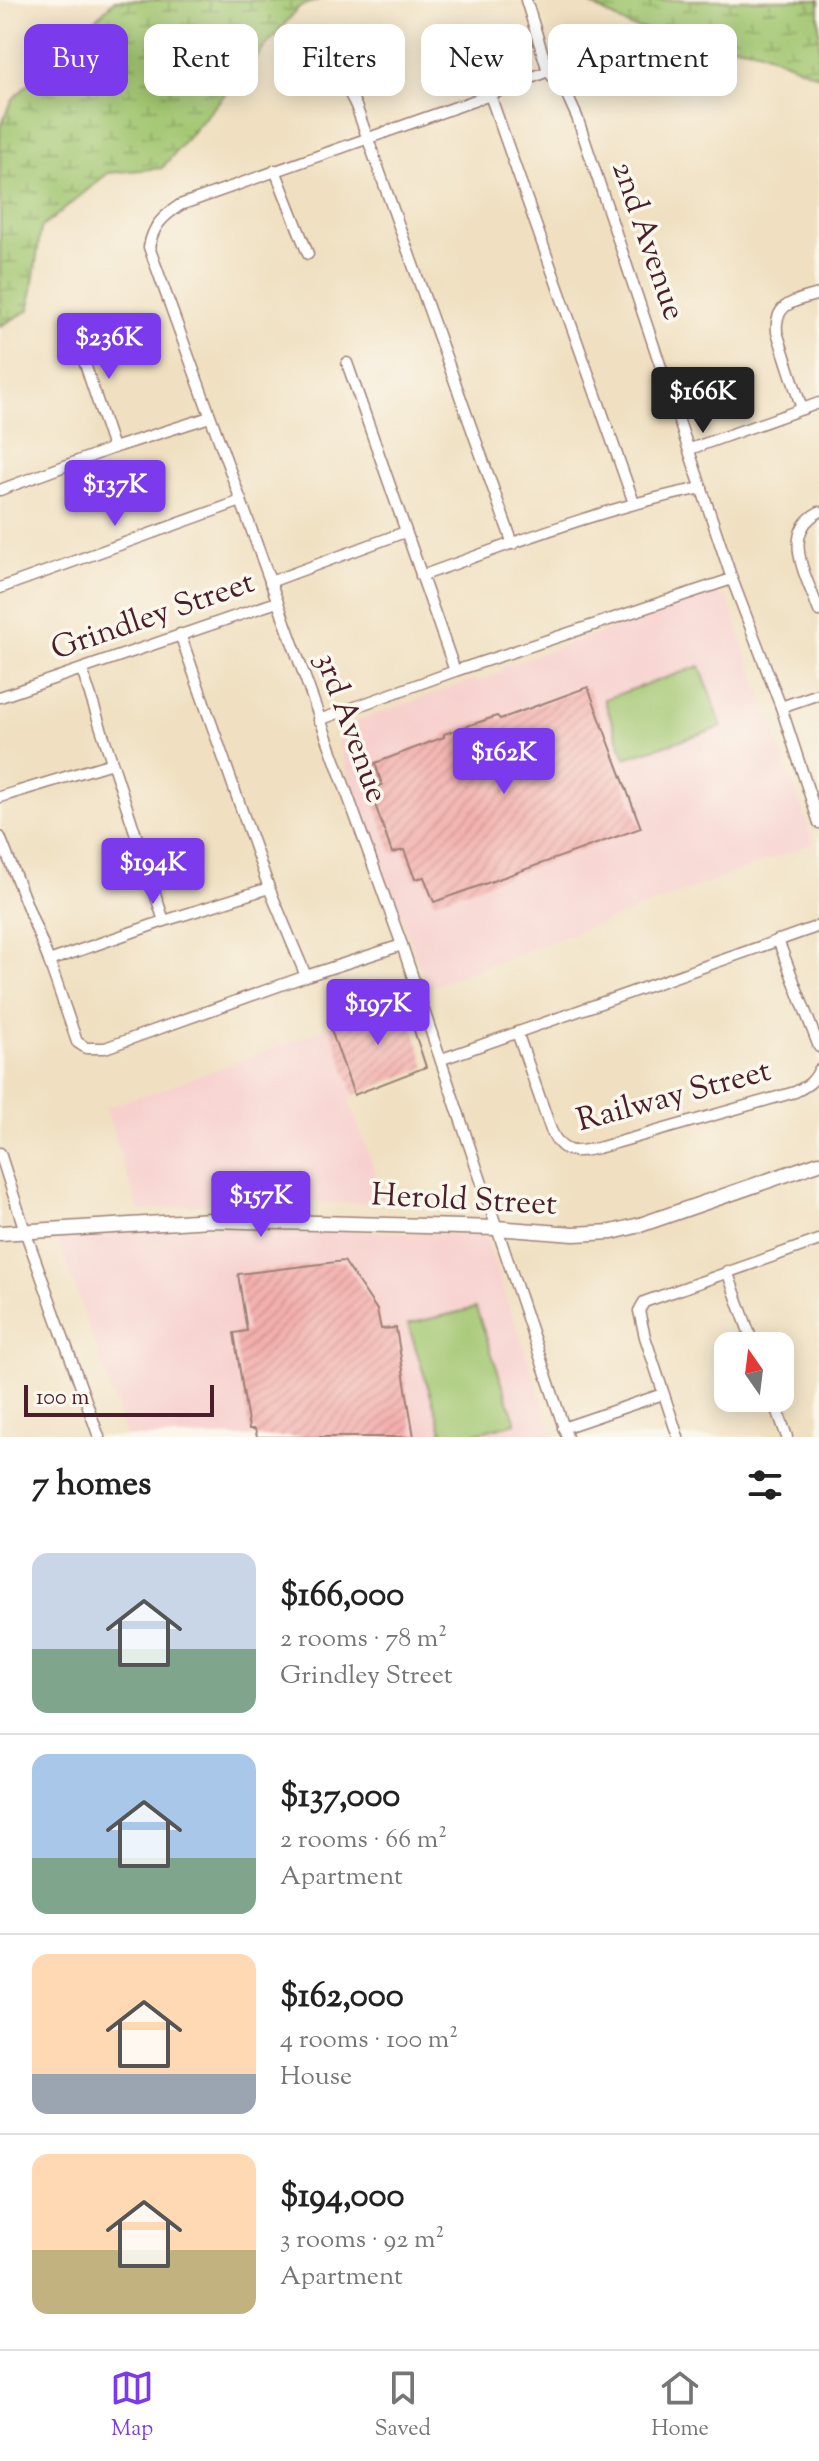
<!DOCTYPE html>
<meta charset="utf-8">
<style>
:root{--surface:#fff;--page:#f6f6f6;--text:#222;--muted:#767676;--line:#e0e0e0;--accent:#7c3aed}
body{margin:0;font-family:"Sorts Mill Goudy",serif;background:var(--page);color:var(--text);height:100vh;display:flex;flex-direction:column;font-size:30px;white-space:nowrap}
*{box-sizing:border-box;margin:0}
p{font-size:26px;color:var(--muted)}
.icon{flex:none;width:44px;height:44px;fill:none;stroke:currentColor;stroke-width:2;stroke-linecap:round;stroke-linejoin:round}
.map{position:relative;height:1437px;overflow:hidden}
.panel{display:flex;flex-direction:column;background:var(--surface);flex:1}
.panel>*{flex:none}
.top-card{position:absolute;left:24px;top:24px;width:772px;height:72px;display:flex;gap:16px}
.needle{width:52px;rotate:346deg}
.tools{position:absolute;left:714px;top:1332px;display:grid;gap:16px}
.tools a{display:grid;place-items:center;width:80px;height:80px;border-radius:16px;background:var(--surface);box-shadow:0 4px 20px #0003;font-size:40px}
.scale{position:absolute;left:24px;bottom:20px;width:190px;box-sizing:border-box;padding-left:8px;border:4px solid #4a1f2b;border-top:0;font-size:22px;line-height:28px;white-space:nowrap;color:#4a1f2b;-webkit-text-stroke:6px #fbf7ec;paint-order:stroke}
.price{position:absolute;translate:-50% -68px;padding:0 18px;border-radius:8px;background:var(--accent);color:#fff;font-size:26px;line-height:52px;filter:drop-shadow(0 2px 4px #0008)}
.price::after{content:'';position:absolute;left:50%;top:48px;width:24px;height:18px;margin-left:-12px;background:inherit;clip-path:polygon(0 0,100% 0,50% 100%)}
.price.current{background:#222;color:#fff}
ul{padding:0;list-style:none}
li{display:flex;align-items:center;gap:24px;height:200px;padding:0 32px}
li+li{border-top:2px solid var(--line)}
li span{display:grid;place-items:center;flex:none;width:224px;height:160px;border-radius:16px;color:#555}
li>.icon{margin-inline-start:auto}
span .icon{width:96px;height:96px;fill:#fffc;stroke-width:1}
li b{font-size:34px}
h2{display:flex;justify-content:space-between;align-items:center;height:96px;padding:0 32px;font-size:34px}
.chip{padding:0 28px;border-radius:16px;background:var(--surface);box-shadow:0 4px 20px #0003;font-size:28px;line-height:72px}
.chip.current{background:var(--accent);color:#fff}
.tab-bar{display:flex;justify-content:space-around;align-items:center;height:112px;border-top:2px solid var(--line);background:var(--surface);font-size:22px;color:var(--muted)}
.tab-bar a{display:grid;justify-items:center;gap:4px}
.tab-bar .current{color:var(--accent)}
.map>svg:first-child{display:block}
.built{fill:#f7d0ce}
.wetland{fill:url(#wetland-marsh);stroke:#76724e;stroke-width:2}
.green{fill:#a1c670;stroke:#76724e;stroke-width:2}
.building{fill:url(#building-hatch)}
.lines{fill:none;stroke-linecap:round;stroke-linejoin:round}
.street-casing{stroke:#9d8076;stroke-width:13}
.secondary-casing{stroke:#9d8076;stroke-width:17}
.street{stroke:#fff;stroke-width:10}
.secondary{stroke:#fff;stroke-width:14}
.labels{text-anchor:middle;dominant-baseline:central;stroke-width:7;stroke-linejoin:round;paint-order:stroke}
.street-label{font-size:32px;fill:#4a1f2b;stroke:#fbf7ec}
</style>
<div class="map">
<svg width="819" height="1437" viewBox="0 0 819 1437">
<defs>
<pattern id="wetland-marsh" width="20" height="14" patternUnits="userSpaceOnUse" patternTransform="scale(2)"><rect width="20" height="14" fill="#a1c670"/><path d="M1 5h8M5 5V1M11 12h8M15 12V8" fill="none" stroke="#85a05c"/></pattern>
<pattern id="building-hatch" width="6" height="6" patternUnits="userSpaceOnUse" patternTransform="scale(2)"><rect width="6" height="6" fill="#f3afac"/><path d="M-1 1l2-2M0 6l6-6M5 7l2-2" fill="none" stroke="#d29694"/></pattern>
</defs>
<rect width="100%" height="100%" fill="#fbf7ec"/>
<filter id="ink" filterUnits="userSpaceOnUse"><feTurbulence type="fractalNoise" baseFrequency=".0125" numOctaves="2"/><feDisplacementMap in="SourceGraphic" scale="16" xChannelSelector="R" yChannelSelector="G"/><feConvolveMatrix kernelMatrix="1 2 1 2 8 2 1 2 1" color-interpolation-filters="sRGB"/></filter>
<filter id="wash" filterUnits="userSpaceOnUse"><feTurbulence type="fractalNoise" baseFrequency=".006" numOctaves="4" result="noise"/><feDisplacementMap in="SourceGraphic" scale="32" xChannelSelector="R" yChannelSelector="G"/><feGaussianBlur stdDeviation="1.8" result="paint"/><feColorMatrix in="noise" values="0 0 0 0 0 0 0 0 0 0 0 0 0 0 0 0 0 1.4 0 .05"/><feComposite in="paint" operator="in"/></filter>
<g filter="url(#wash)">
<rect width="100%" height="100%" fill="#f0e0c1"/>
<!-- built -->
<g class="built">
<polygon points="715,592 727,598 814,843 427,988 337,743 344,726 474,679 477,681 482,680 501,672 502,667"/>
<polygon points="330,1027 354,1095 348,1098 387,1203 225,1202 139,1211 105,1107 157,1091"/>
<polygon points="233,1226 485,1236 555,1437 127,1437 56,1234"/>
</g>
<!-- wetland -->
<g class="wetland">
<polygon points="115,0 318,0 299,7 162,168 108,173 41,228 29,310 0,326 0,127 13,99"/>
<polygon points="583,0 819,0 819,76 758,50 631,27"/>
</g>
<!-- green -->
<g class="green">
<polygon points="700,666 722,727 625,758 604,699"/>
<polygon points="476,1308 516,1423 462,1437 444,1437 408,1324"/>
</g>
<g id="blocks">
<!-- building -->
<g class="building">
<polygon points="588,687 641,828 434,902 424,877 415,879 404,850 392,853 370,790 382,785 375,763 444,737 444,734 497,716 500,719"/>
<polygon points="404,1000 426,1067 354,1095 330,1027"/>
<polygon points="344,1261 377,1310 381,1329 396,1328 414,1437 257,1437 255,1429 249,1429 234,1333 247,1331 238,1274"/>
</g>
</g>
</g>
<g filter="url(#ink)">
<use href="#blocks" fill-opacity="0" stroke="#9d8076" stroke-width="2"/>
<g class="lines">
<defs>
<g id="street">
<polyline points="526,0 548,71 567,95 577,117 732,579 781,707 819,823"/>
<polyline points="334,62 356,106 513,544"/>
<path d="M548,71L490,95L180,205C162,217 153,226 149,247L402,945L567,1437"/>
<polyline points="490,95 634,503"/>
<polyline points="275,170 308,254"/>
<polyline points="72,325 113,448"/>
<polyline points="347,363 455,671"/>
<path d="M802,409L777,332C774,302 796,301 819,294"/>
<polyline points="690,449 819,403"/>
<polyline points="0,490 113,448 210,417"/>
<path d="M819,512C779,533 808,579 819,611"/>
<path d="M421,576C514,543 605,507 702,488"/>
<polyline points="270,582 405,532"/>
<polyline points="0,588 241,501"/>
<polyline points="180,634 269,888 306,976"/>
<polyline points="82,670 164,921"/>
<polyline points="0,697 277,602"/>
<polyline points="781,707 819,694"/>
<polyline points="319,720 455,671 732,579"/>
<polyline points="0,797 112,763"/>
<polyline points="0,837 49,961 77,1042 86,1048 105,1048 306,976 402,945"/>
<polyline points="778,940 819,1047"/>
<polyline points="49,961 164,921 269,888"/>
<path d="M517,1032L551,1130C562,1155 574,1153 598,1148L795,1092C807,1086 814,1082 819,1070"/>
<polyline points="442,1059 819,926"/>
<polyline points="0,1153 25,1231 99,1437"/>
<polyline points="727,1271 754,1346"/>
<polyline points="773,1398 787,1437"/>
<polyline points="563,1428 663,1394"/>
<polyline points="678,1437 645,1337 639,1311 644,1302 819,1240"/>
</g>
<polyline id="secondary" points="0,1233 211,1220 496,1228 574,1234 612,1232 640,1225 819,1163"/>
</defs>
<!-- street casing -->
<use href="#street" class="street-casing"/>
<!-- secondary casing -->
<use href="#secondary" class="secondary-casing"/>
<!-- street -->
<use href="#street" class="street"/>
<!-- secondary -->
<use href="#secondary" class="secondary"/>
</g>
</g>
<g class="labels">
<!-- street labels -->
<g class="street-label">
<text transform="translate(647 241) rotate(71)">2nd Avenue</text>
<text transform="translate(153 617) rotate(-19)">Grindley Street</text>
<text transform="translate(350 728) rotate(70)">3rd Avenue</text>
<text transform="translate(674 1097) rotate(-15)">Railway Street</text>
<text transform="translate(464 1201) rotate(3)">Herold Street</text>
</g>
</g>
</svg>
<div class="tools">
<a><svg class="needle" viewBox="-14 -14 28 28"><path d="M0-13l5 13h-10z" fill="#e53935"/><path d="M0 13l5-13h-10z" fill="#767676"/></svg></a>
</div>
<div class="scale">100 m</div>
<b class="price" style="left:109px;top:381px">$236K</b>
<b class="price current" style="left:703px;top:435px">$166K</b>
<b class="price" style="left:115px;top:528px">$137K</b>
<b class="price" style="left:504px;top:796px">$162K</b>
<b class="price" style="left:153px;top:906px">$194K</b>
<b class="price" style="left:378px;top:1047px">$197K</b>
<b class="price" style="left:261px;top:1239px">$157K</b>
<div class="top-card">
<a class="chip current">Buy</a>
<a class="chip">Rent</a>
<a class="chip">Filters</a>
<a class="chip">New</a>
<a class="chip">Apartment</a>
</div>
</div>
<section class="panel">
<h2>7 homes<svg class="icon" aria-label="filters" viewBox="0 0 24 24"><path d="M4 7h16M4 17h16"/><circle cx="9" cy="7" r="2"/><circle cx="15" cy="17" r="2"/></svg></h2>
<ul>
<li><span style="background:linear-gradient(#c9d6e8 60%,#7fa58c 0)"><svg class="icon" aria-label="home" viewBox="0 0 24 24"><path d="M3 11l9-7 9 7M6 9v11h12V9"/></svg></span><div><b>$166,000</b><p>2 rooms · 78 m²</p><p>Grindley Street</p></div></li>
<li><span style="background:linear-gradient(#a9c7e8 65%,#7fa58c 0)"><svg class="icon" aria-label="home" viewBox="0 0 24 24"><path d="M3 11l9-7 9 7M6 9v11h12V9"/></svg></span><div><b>$137,000</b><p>2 rooms · 66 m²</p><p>Apartment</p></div></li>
<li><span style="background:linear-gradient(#ffd9b3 75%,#9aa5b1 0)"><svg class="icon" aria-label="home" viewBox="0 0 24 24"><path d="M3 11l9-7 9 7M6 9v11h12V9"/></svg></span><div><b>$162,000</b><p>4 rooms · 100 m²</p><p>House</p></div></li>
<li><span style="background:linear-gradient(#ffd9b3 60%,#c2b280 0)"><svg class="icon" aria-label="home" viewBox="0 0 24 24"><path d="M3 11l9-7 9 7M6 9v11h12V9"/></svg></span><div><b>$194,000</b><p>3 rooms · 92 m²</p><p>Apartment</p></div></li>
</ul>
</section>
<nav class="tab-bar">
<a class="current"><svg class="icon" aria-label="map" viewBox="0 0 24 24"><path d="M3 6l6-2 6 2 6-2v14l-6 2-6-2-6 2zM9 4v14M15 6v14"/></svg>Map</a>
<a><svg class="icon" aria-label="saved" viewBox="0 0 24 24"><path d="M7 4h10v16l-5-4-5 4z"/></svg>Saved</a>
<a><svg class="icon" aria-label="home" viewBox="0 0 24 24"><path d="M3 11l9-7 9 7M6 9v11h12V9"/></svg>Home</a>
</nav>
